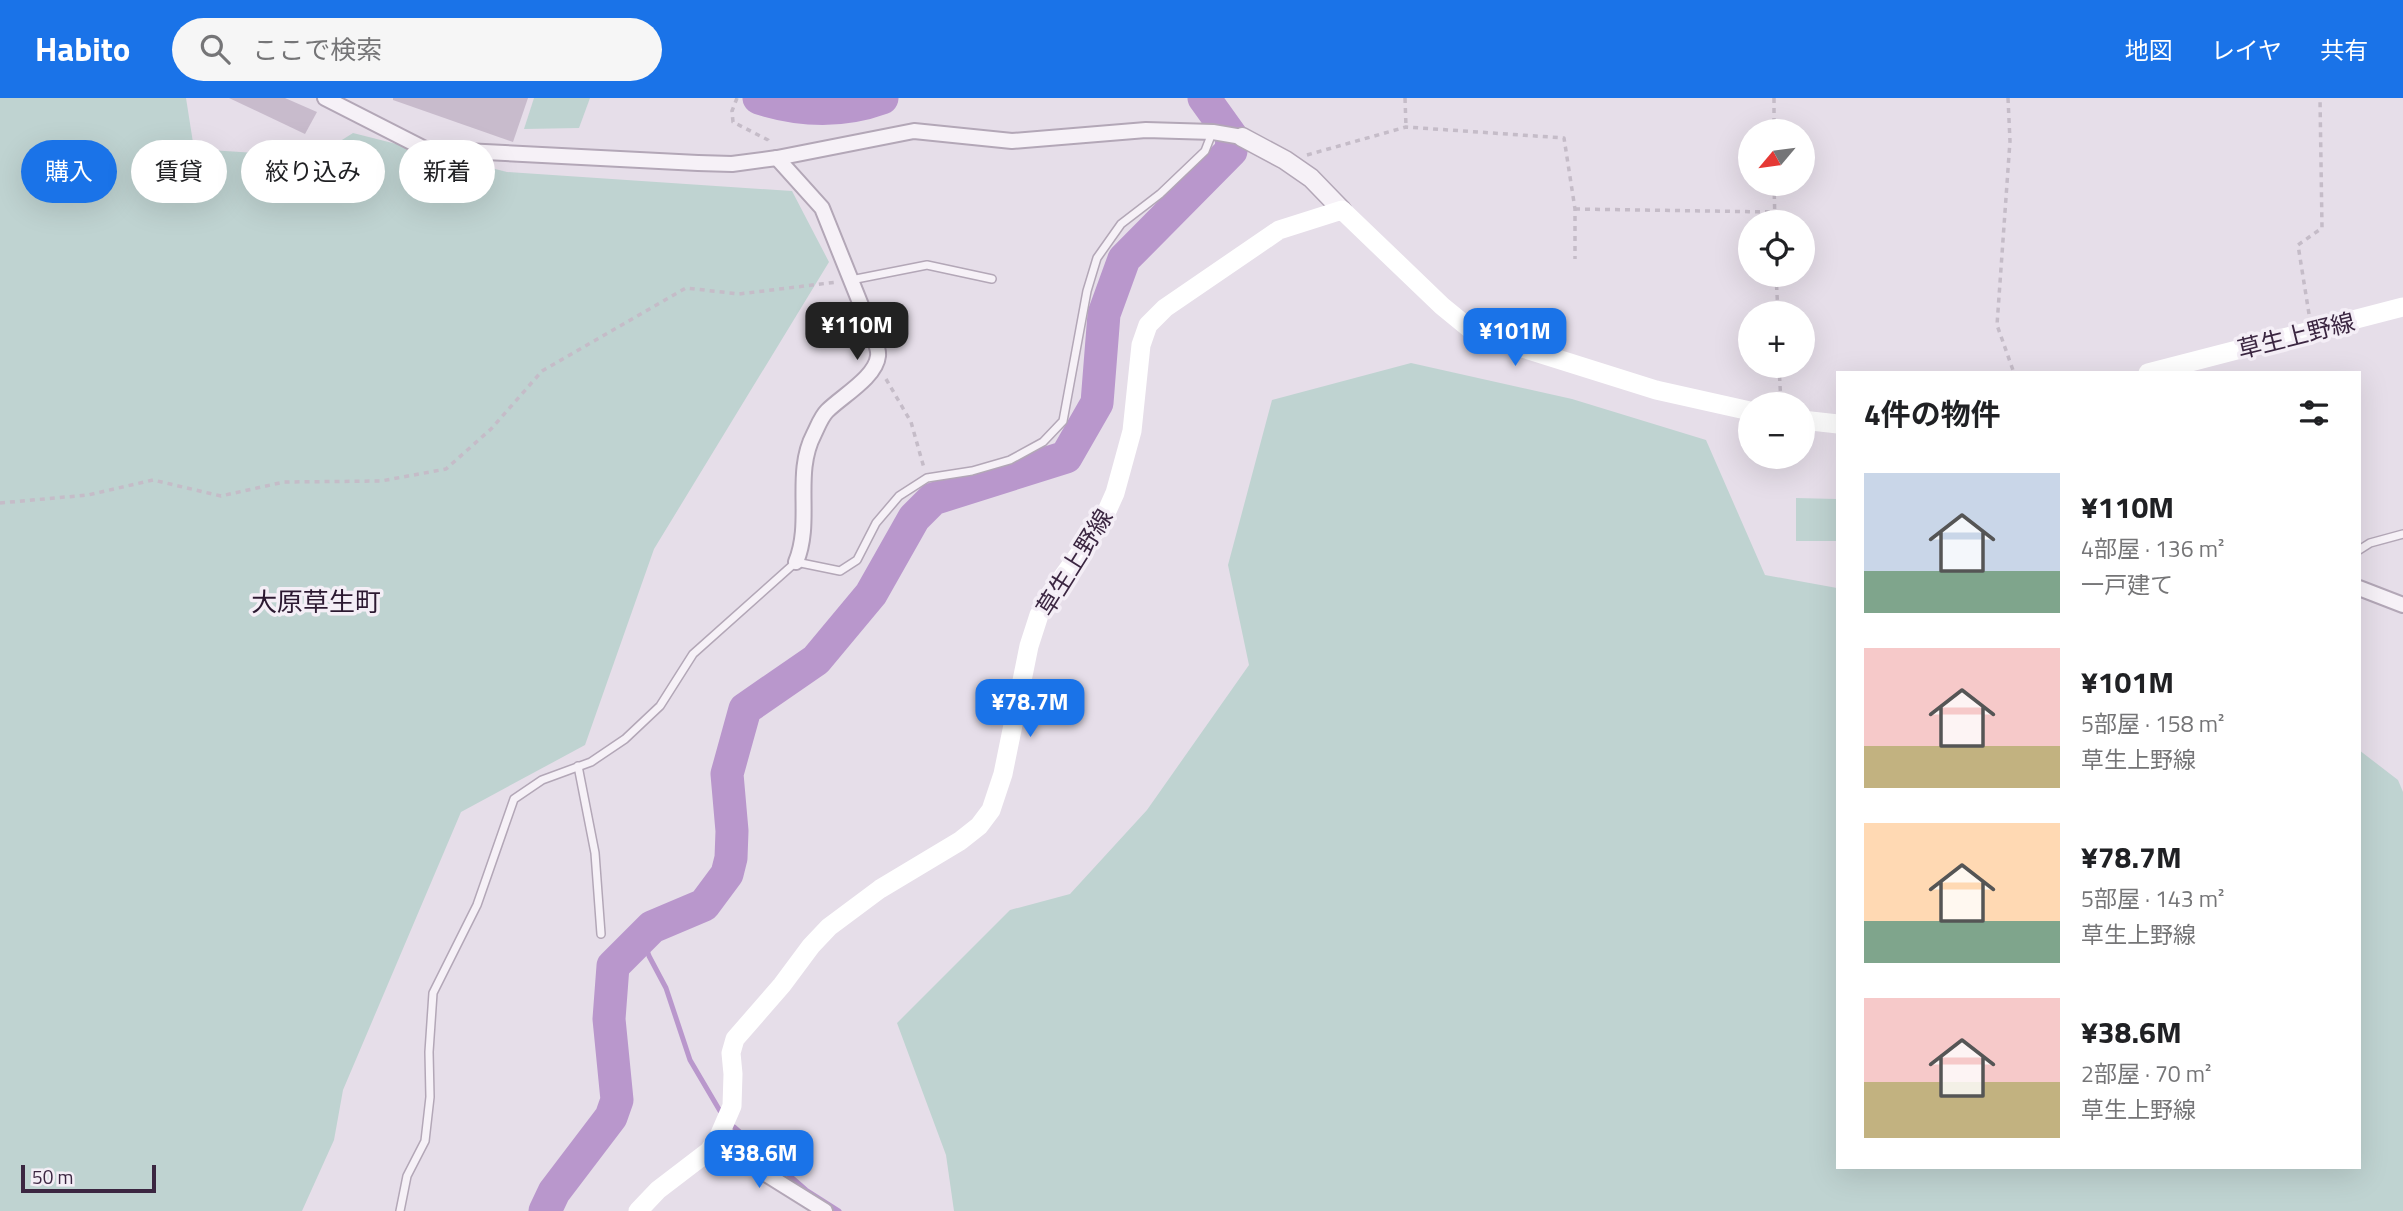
<!DOCTYPE html>
<html lang="ja">
<meta charset="utf-8">
<style>
:root{--surface:#fff;--page:#f6f6f6;--text:#202124;--muted:#757577;--accent:#1a73e8}
body{margin:0;font-family:"Titillium Web","Noto Sans JP",sans-serif;background:var(--page);color:var(--text);height:100vh;display:flex;flex-direction:column;font-size:26px;white-space:nowrap}
*{box-sizing:border-box;margin:0}
p{font-size:23px;color:var(--muted)}
.icon{flex:none;width:38px;height:38px;fill:none;stroke:currentColor;stroke-width:2;stroke-linecap:round;stroke-linejoin:round}
.map{position:relative;flex:1;overflow:hidden}
.details{position:absolute;left:1836px;top:273px;width:525px;height:798px;display:flex;flex-direction:column;background:var(--surface);border-radius:0px;box-shadow:0 7px 28px #0002}
.details>*{flex:none}
.top-card{position:absolute;left:21px;top:42px;width:665px;height:63px;display:flex;gap:14px}
.needle{width:46px;rotate:241deg}
.tools{position:absolute;left:1738px;top:21px;display:grid;gap:14px}
.tools a{display:grid;place-items:center;width:77px;height:77px;border-radius:50%;background:var(--surface);box-shadow:0 7px 28px #0002;font-size:35px}
.scale{position:absolute;left:21px;bottom:18px;width:135px;box-sizing:border-box;padding-left:7px;border:4px solid #3b2641;border-top:0;font-size:19px;line-height:24px;white-space:nowrap;color:#3b2641;-webkit-text-stroke:5px #f4eef6;paint-order:stroke}
.price{position:absolute;translate:-50% -60px;padding:0 16px;border-radius:14px;background:var(--accent);color:#fff;font-size:23px;line-height:46px;filter:drop-shadow(0 2px 4px #0008)}
.price::after{content:'';position:absolute;left:50%;top:42px;width:21px;height:16px;margin-left:-10px;background:inherit;clip-path:polygon(0 0,100% 0,50% 100%)}
.price.active{background:#222;color:#fff}
ul{padding:0;list-style:none}
li{display:flex;align-items:center;gap:21px;height:175px;padding:0 28px}
li span{display:grid;place-items:center;flex:none;width:196px;height:140px;border-radius:0px;color:#555}
li>.icon{margin-inline-start:auto}
span .icon{width:84px;height:84px;fill:#fffc;stroke-width:1}
li b{font-size:30px}
h2{display:flex;justify-content:space-between;align-items:center;height:84px;padding:0 28px;font-size:30px}
.tag{padding:0 24px;border-radius:32px;background:var(--surface);box-shadow:0 7px 28px #0002;font-size:24px;line-height:63px}
.tag.active{background:var(--accent);color:#fff}
header{display:flex;align-items:center;gap:42px;box-sizing:border-box;height:98px;padding:0 35px;background:var(--accent);color:#fff}
header strong{font-size:33px}
nav{display:flex;gap:38px;margin-inline-start:auto;font-size:24px}
.search{width:490px;height:63px;background:var(--page);display:flex;align-items:center;gap:18px;box-sizing:border-box;padding:0 24px;border-radius:38px;color:var(--muted);font-size:26px}
.map>svg:first-child{display:block}
.green{fill:#bfd3d1}
.lines{fill:none;stroke-linecap:round;stroke-linejoin:round}
.stream{stroke:#b997cc;stroke-width:5}
.river{stroke:#b997cc;stroke-width:33}
.building{fill:#c8bbcc}
.service-casing{stroke:#b3a7b7;stroke-width:10}
.minor-casing{stroke:#b3a7b7;stroke-width:18}
.tertiary-casing{stroke:#b3a7b7;stroke-width:21}
.path{stroke:#c5bcc8;stroke-width:3.5;stroke-dasharray:5 5;stroke-linecap:butt}
.service{stroke:#f6f1f7;stroke-width:7}
.minor{stroke:#f6f1f7;stroke-width:14}
.tertiary{stroke:#f6f1f7;stroke-width:18}
.secondary{stroke:#fff;stroke-width:19}
.labels{text-anchor:middle;dominant-baseline:central;stroke-width:7;stroke-linejoin:round;paint-order:stroke}
.street-label{font-size:24px;fill:#3b2641;stroke:#f4eef6}
.neighbourhood-label{font-size:26px;fill:#2c1931;stroke:#f4eef6}
</style>
<header>
<strong>Habito</strong>
<div class="search"><svg class="icon" aria-label="search" viewBox="0 0 24 24"><circle cx="10" cy="10" r="6"/><path d="M15 15l6 6"/></svg>ここで検索</div>
<nav><a>地図</a><a>レイヤ</a><a>共有</a></nav>
</header>
<div class="map">
<svg width="2403" height="1113" viewBox="0 0 2403 1113">
<rect width="100%" height="100%" fill="#e6dee9"/>
<!-- green -->
<g class="green">
<polygon points="0,0 186,0 194,51 315,59 353,35 507,74 792,93 829,164 654,451 585,647 461,714 343,992 334,1042 302,1113 0,1113"/>
<polygon points="534,0 590,0 579,30 524,31"/>
<polygon points="1411,265 1572,301 1706,342 1765,477 1837,490 1838,1069 2359,1069 2359,652 2398,682 2403,694 2403,1113 954,1113 946,1057 897,925 1010,812 1070,796 1147,712 1249,567 1228,467 1272,302"/>
<polygon points="1796,400 1837,401 1837,443 1796,443"/>
</g>
<g class="lines">
<!-- stream -->
<g class="stream">
<polyline points="643,840 649,858 666,890 690,962 720,1013"/>
<polyline points="734,1029 806,1092 839,1113"/>
</g>
<!-- river -->
<g class="river">
<path d="M759,0C800,13 841,15 882,0"/>
<polyline points="545,1113 554,1094 611,1019 617,1002 609,921 613,868 652,829 704,807 727,776 731,760 732,733 727,676 745,611 816,562 871,496 914,420 933,401 1066,359 1097,305 1104,216 1124,161 1231,53 1232,39 1204,0"/>
</g>
</g>
<!-- building -->
<g class="building">
<polygon points="229,0 285,0 317,14 305,36"/>
<polygon points="393,0 528,0 513,44 393,2"/>
</g>
<g class="lines">
<defs>
<g id="service">
<polyline points="851,182 927,167 992,181"/>
<polyline points="2359,452 2370,445 2403,436"/>
<polyline points="578,668 595,755 601,836"/>
<polyline points="400,1113 407,1078 425,1043 430,999 429,954 433,895 477,807 514,701 542,682 591,664 625,641 660,608 693,556 796,464 840,473 857,462 876,425 899,398 927,380 972,373 1010,362 1043,344 1063,323 1087,193 1097,160 1121,126 1160,96 1205,53 1212,35"/>
</g>
<g id="minor">
<polyline points="325,0 425,51 698,65 732,66 777,60 914,33 1012,43 1146,32 1213,34 1242,39"/>
<path d="M777,60L822,110L873,237C875,243 879,252 878,258C876,279 842,298 827,313C821,319 818,328 814,336C793,376 813,423 796,464"/>
<polyline points="2359,490 2403,507"/>
<polyline points="719,1038 748,1065 825,1113"/>
</g>
<polyline id="tertiary" points="1242,39 1285,62 1311,80 1342,112"/>
</defs>
<!-- service casing -->
<use href="#service" class="service-casing"/>
<!-- minor casing -->
<use href="#minor" class="minor-casing"/>
<!-- tertiary casing -->
<use href="#tertiary" class="tertiary-casing"/>
<!-- path -->
<g class="path">
<polyline points="737,0 732,13 733,24 768,42 770,45"/>
<polyline points="1405,0 1406,29"/>
<polyline points="1774,0 1774,33"/>
<polyline points="2008,0 2010,43 1997,227 2014,275"/>
<polyline points="1307,57 1406,29 1564,40 1575,111 1575,161"/>
<polyline points="1774,86 1775,124"/>
<polyline points="1575,111 1774,114"/>
<polyline points="1776,177 1778,215"/>
<polyline points="2309,216 2298,147 2322,130 2320,0"/>
<polyline points="1779,268 1781,306"/>
<polyline points="886,281 911,324 924,370"/>
<polyline points="0,405 88,397 153,382 221,398 284,384 381,383 446,371 491,331 542,273 686,190 739,196 837,184"/>
</g>
<!-- service -->
<use href="#service" class="service"/>
<!-- minor -->
<use href="#minor" class="minor"/>
<!-- tertiary -->
<use href="#tertiary" class="tertiary"/>
<!-- secondary -->
<g class="secondary">
<polyline points="2148,275 2403,209"/>
<polyline points="1802,322 1838,326"/>
<polyline points="638,1113 658,1092 709,1053 719,1038 732,1008 733,976 731,955 735,941 782,887 811,848 829,829 880,791 960,743 979,728 991,712 1003,676 1029,548 1039,517 1051,495 1102,424 1115,395 1132,333 1141,247 1148,227 1165,210 1279,132 1342,112 1442,208 1475,235 1656,292 1750,313"/>
</g>
</g>
<g class="labels">
<!-- street labels -->
<g class="street-label">
<text transform="translate(2296 237) rotate(-14)">草生上野線</text>
<text transform="translate(1074 464) rotate(-58)">草生上野線</text>
</g>
<!-- neighbourhood labels -->
<g class="neighbourhood-label">
<text x="316" y="503">大原草生町</text>
</g>
</g>
</svg>
<div class="tools">
<a><svg class="needle" viewBox="-14 -14 28 28"><path d="M0-13l5 13h-10z" fill="#e53935"/><path d="M0 13l5-13h-10z" fill="#757577"/></svg></a>
<a><svg class="icon" aria-label="locate" viewBox="0 0 24 24"><circle cx="12" cy="12" r="6"/><path d="M12 2v4M12 18v4M2 12h4M18 12h4"/></svg></a>
<a>+</a>
<a>−</a>
</div>
<div class="scale">50 m</div>
<b class="price active" style="left:857px;top:264px">¥110M</b>
<b class="price" style="left:1515px;top:270px">¥101M</b>
<b class="price" style="left:1030px;top:641px">¥78.7M</b>
<b class="price" style="left:759px;top:1092px">¥38.6M</b>
<div class="top-card">
<a class="tag active">購入</a>
<a class="tag">賃貸</a>
<a class="tag">絞り込み</a>
<a class="tag">新着</a>
</div>
<section class="details">
<h2>4件の物件<svg class="icon" aria-label="filters" viewBox="0 0 24 24"><path d="M4 7h16M4 17h16"/><circle cx="9" cy="7" r="2"/><circle cx="15" cy="17" r="2"/></svg></h2>
<ul>
<li><span style="background:linear-gradient(#c9d6e8 70%,#7fa58c 0)"><svg class="icon" aria-label="home" viewBox="0 0 24 24"><path d="M3 11l9-7 9 7M6 9v11h12V9"/></svg></span><div><b>¥110M</b><p>4部屋 · 136 m²</p><p>一戸建て</p></div></li>
<li><span style="background:linear-gradient(#f6c9c9 70%,#c2b280 0)"><svg class="icon" aria-label="home" viewBox="0 0 24 24"><path d="M3 11l9-7 9 7M6 9v11h12V9"/></svg></span><div><b>¥101M</b><p>5部屋 · 158 m²</p><p>草生上野線</p></div></li>
<li><span style="background:linear-gradient(#ffd9b3 70%,#7fa58c 0)"><svg class="icon" aria-label="home" viewBox="0 0 24 24"><path d="M3 11l9-7 9 7M6 9v11h12V9"/></svg></span><div><b>¥78.7M</b><p>5部屋 · 143 m²</p><p>草生上野線</p></div></li>
<li><span style="background:linear-gradient(#f6c9c9 60%,#c2b280 0)"><svg class="icon" aria-label="home" viewBox="0 0 24 24"><path d="M3 11l9-7 9 7M6 9v11h12V9"/></svg></span><div><b>¥38.6M</b><p>2部屋 · 70 m²</p><p>草生上野線</p></div></li>
</ul>
</section>
</div>
